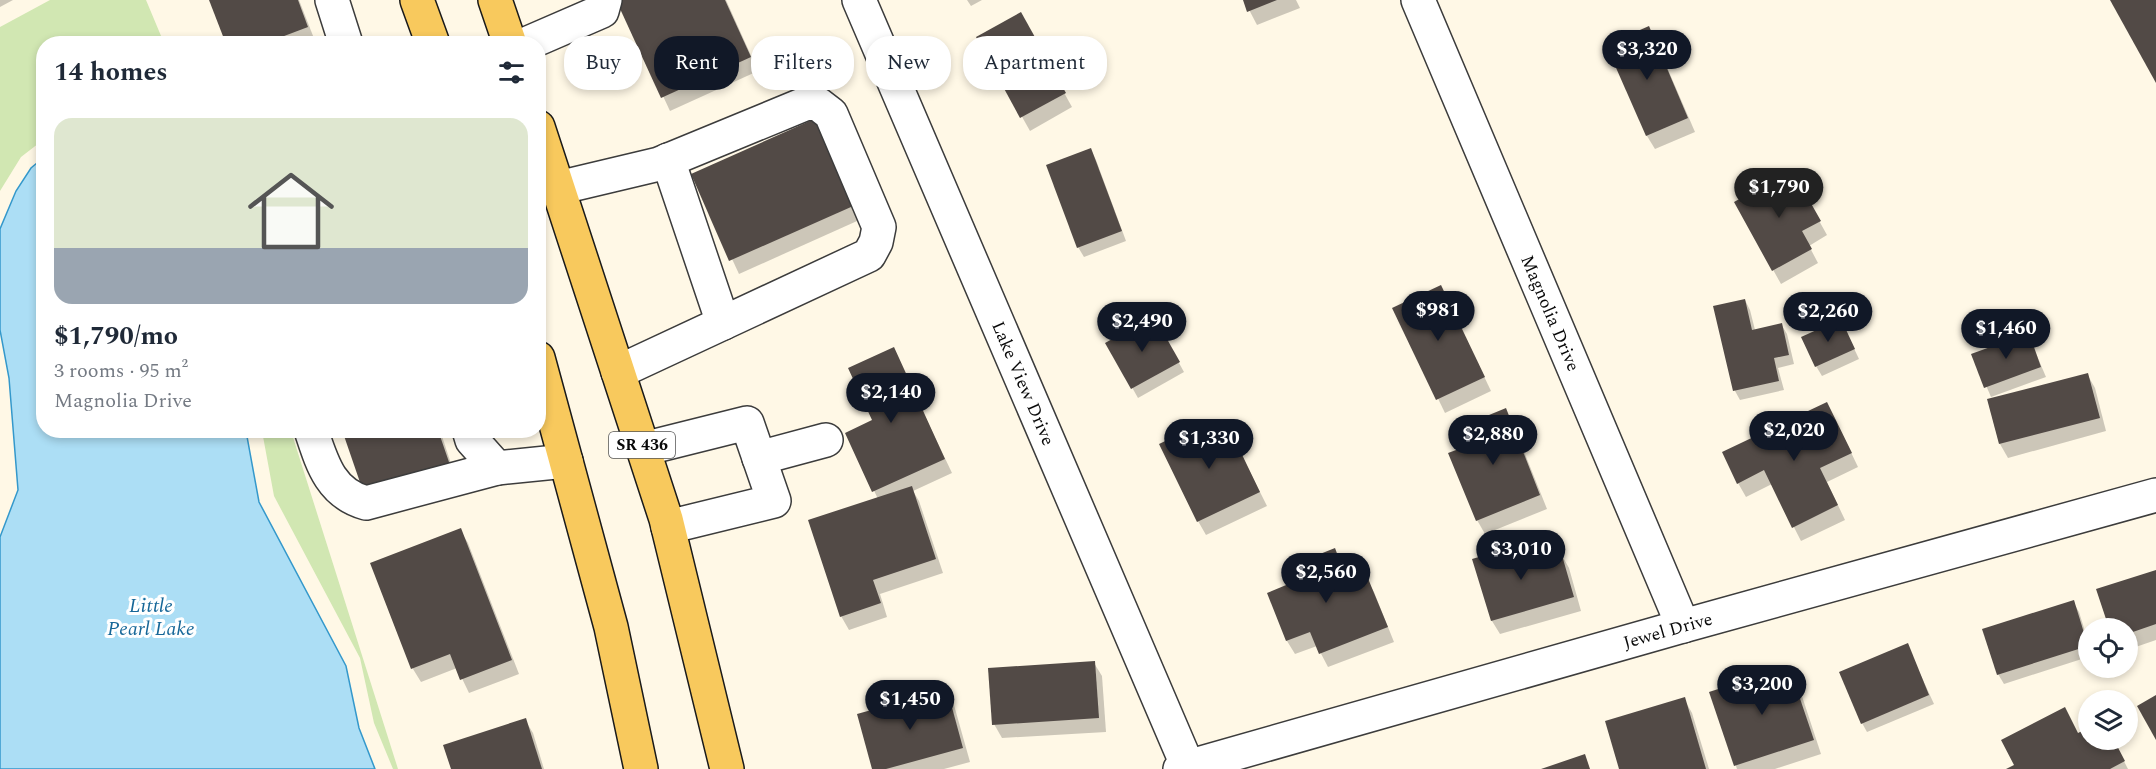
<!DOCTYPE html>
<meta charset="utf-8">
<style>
:root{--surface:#fff;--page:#f6f6f7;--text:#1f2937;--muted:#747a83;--line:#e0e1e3;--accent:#111827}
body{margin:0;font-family:Spectral,serif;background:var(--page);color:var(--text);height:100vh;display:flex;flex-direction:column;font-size:22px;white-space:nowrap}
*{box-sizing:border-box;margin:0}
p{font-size:20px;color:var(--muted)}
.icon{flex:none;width:33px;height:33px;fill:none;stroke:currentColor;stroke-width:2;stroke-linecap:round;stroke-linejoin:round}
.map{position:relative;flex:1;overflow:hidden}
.side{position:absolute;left:36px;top:36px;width:510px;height:402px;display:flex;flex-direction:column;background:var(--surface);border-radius:24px;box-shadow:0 3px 9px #0003}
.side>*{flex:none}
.banner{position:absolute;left:564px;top:36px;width:570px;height:54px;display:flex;gap:12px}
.buttons{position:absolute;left:2078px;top:618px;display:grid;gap:12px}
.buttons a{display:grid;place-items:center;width:60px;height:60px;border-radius:50%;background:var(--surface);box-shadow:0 3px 9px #0003;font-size:30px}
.price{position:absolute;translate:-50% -51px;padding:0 14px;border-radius:21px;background:var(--accent);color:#fff;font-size:20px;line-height:39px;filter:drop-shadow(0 2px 3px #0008)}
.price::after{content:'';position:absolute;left:50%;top:36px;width:18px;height:14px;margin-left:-9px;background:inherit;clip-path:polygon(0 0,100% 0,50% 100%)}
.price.current{background:#222;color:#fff}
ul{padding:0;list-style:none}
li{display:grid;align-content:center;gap:12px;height:318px;padding:0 18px}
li+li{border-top:2px solid var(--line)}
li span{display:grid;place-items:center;height:186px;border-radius:18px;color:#555}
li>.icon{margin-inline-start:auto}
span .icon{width:108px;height:108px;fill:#fffc;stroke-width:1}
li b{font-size:26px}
h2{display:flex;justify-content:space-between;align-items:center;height:72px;padding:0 18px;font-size:26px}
.chip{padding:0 21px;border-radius:24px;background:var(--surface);box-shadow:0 3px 9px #0003;font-size:21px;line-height:54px}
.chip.current{background:var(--accent);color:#fff}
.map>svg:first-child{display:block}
.green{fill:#d1e7b2}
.water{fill:#acdef5;stroke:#3498cb;stroke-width:1.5}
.shadow{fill:#0003}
.building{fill:#524a46}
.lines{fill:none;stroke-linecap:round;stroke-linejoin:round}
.minor-casing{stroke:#3c3c3c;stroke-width:36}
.major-casing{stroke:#1a1a1a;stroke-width:36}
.minor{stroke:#fff;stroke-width:33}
.major{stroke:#f8c95d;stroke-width:33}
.labels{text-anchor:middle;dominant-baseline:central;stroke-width:6;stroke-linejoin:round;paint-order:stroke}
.shield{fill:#fff;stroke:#535353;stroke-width:1.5}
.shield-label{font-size:16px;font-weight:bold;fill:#090909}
.street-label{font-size:18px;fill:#090909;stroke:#fff}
.water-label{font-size:20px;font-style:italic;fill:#166798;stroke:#fff}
</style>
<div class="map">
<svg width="2156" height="769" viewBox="0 0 2156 769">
<rect width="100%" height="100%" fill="#fff8e6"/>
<!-- green -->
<g class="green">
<polygon points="50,0 146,0 164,43 44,44 43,140 21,157 0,191 0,27"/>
<polygon points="262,431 291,431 398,769 393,769 374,723 360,658 274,496"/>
</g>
<!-- water -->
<polygon class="water" points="43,158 44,430 246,431 259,502 346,666 359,728 375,769 0,769 0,537 18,490 9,378 0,330 0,229 16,191 31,168"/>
<!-- shadow -->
<g class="shadow">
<polygon points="0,0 13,0 0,7"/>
<polygon points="211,0 299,0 315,41 307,44 228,44"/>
<polygon points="618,0 726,0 758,71 670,111"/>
<polygon points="967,0 982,0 971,6"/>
<polygon points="1244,0 1296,0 1300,8 1257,25"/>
<polygon points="1020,14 1072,107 1030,131 978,38"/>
<polygon points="1648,28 1656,42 1695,132 1655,149 1647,136 1608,45"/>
<polygon points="821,118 866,217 739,274 693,175"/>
<polygon points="1091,150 1096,160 1126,241 1084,257 1078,247"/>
<polygon points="1792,172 1827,235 1809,246 1818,263 1781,284 1736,203"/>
<polygon points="1745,300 1750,310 1755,330 1781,324 1787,334 1794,364 1778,368 1784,390 1740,400 1735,391"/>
<polygon points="1448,301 1491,391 1445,413 1394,308"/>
<polygon points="1154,318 1184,372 1138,398 1107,343"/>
<polygon points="1841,321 1859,359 1822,376 1816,366"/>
<polygon points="2028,335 2046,377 1991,397 1973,355"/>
<polygon points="893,349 952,473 913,491 919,501 943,573 880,594 887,617 849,630 841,616 878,499 847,434 874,421"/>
<polygon points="2087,374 2095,388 2106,431 2008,458 2000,444 1989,400"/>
<polygon points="1505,410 1513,424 1547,509 1485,534 1477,520 1469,446"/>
<polygon points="1834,417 1858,467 1827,482 1845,520 1801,541 1772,484 1746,497 1738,483"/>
<polygon points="343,430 440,430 456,479"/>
<polygon points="1219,435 1224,445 1234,440 1267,506 1206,535 1198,521"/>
<polygon points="460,530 468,543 519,674 469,693 457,668 421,682 413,669 372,564"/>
<polygon points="1526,544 1535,561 1561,554 1569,568 1581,611 1500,634 1492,621 1474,560"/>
<polygon points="1334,550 1350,584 1366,578 1374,592 1394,642 1328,667 1317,646 1295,654 1287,641 1269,594 1293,584"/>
<polygon points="2156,571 2156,640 2127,650 2127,628 2111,628 2098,590"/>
<polygon points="2073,602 2079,612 2088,641 2088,657 2004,684 1998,674"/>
<polygon points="1907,645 1934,704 1867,732 1862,723"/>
<polygon points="1094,663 1102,676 1106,732 1002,738 994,724"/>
<polygon points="1789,667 1797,681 1821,754 1775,769 1737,769 1711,693"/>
<polygon points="946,691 954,705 970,762 944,769 874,769"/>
<polygon points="1684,699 1692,713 1709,769 1621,769"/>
<polygon points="525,720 533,733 544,769 452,769"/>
<polygon points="2088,729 2088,740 2113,740 2128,769 2009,769"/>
</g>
<!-- building -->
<g class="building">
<polygon points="209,0 298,0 308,27 263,44 226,44"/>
<polygon points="616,0 725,0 751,57 661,98"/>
<polygon points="1243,0 1277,0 1247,12"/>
<polygon points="2110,0 2156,0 2156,83"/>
<polygon points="1021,12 1066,93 1020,118 976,37"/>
<polygon points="1649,26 1688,118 1646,136 1606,45"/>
<polygon points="821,116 860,203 729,261 691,174"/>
<polygon points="1091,148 1122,231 1077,248 1046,165"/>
<polygon points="1792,170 1821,221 1802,231 1812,249 1772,271 1734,202"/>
<polygon points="1441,285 1485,377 1436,400 1392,308"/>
<polygon points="1745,299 1752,330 1782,323 1789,355 1774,358 1779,381 1733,391 1713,306"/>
<polygon points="1154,316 1180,362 1131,389 1105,343"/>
<polygon points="1841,319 1855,349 1815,367 1801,337"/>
<polygon points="2029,333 2041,367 1984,388 1971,354"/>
<polygon points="894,347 945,459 872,492 845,433 872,420 848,368"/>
<polygon points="2088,373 2100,418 1999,444 1987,399"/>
<polygon points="1827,402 1852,453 1820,468 1838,505 1792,528 1764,470 1737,484 1722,452"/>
<polygon points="1506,408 1540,495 1476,521 1448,453 1467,446 1460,427"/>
<polygon points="1212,419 1223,444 1234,438 1260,492 1197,522 1159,444"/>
<polygon points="342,430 438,430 450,465 364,494"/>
<polygon points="912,486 936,559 873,580 881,603 840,617 808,520"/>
<polygon points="461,528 512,660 460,680 450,654 411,669 370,563"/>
<polygon points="1527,543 1533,561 1561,552 1574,597 1491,621 1472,559"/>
<polygon points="1335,548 1348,583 1367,576 1388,627 1319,654 1310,632 1286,641 1267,593 1291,583 1285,568"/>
<polygon points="2156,570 2156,624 2127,634 2127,628 2109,628 2096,589"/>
<polygon points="2074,600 2088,646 1997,675 1982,629"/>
<polygon points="1908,643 1929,695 1861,724 1839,672"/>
<polygon points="1095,661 1099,718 992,725 988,668"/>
<polygon points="1789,666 1814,740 1734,766 1709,692"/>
<polygon points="947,689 963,748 886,769 872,769 857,714"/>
<polygon points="2156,695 2156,740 2137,706"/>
<polygon points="1685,697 1706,769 1619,769 1605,721"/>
<polygon points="2065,707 2078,733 2088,728 2088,740 2114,740 2125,761 2110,769 2006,769 2014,765 2001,740"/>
<polygon points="526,718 542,769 451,769 443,745"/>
<polygon points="1585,754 1590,769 1541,769"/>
</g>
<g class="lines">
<defs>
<g id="minor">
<polyline points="332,0 346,44"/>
<path id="s1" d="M859,0L1188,767"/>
<path id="s2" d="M1418,0L1683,626"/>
<polyline points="526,44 602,11 605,0"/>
<polyline points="668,160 723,323"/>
<polyline points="558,188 659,164 807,103 818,104 831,114 879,227 876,242 869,255 618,372"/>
<path d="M311,430C322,463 330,493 366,503L497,468"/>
<polyline points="469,430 472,440 497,468 566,461"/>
<polyline points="643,449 747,423 774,501 668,527"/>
<polyline points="759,458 826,440"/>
<path id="s3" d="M1180,769L1683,626L2156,495"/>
</g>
<g id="major">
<polyline points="417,0 433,44"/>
<polyline points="495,0 510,44"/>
<polyline points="538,127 666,519 727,769"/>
<polyline points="538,358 611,627 641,769"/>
</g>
</defs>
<!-- minor casing -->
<use href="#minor" class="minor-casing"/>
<!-- major casing -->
<use href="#major" class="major-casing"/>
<!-- minor -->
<use href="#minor" class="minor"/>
<!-- major -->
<use href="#major" class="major"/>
</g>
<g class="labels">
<!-- shield labels -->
<rect class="shield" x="609" y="432" width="66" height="26" rx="4.5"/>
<g class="shield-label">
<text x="642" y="445">SR 436</text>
</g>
<!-- street labels -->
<g class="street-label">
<text stroke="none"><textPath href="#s2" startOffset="340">Magnolia Drive</textPath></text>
<text stroke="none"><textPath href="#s1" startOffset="417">Lake View Drive</textPath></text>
<text stroke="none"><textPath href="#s3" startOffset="507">Jewel Drive</textPath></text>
</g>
<!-- water labels -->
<g class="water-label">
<text x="151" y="606">Little<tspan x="151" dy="23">Pearl Lake</tspan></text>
</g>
</g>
</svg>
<div class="buttons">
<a><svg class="icon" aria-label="locate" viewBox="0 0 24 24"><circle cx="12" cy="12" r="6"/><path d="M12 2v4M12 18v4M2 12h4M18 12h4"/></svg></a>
<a><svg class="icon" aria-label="layers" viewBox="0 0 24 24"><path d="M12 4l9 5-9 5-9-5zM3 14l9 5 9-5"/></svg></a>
</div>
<b class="price" style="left:1647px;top:81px">$3,320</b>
<b class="price current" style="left:1779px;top:219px">$1,790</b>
<b class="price" style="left:1438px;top:342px">$981</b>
<b class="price" style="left:1828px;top:343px">$2,260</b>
<b class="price" style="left:1142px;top:353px">$2,490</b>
<b class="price" style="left:2006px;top:360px">$1,460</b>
<b class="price" style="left:891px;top:424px">$2,140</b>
<b class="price" style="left:1794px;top:462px">$2,020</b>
<b class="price" style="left:1493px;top:466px">$2,880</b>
<b class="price" style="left:1209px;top:470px">$1,330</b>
<b class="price" style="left:1521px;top:581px">$3,010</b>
<b class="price" style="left:1326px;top:604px">$2,560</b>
<b class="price" style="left:1762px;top:716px">$3,200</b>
<b class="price" style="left:910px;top:731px">$1,450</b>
<div class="banner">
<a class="chip">Buy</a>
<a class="chip current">Rent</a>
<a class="chip">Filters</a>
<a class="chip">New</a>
<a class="chip">Apartment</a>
</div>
<section class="side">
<h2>14 homes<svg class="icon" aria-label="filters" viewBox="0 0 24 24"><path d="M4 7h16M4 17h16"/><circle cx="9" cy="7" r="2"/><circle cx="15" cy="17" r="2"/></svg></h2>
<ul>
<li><span style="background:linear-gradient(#dfe7d0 70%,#9aa5b1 0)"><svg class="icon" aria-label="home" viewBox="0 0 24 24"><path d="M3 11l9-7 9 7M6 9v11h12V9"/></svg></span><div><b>$1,790/mo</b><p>3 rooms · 95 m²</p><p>Magnolia Drive</p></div></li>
</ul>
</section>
</div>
